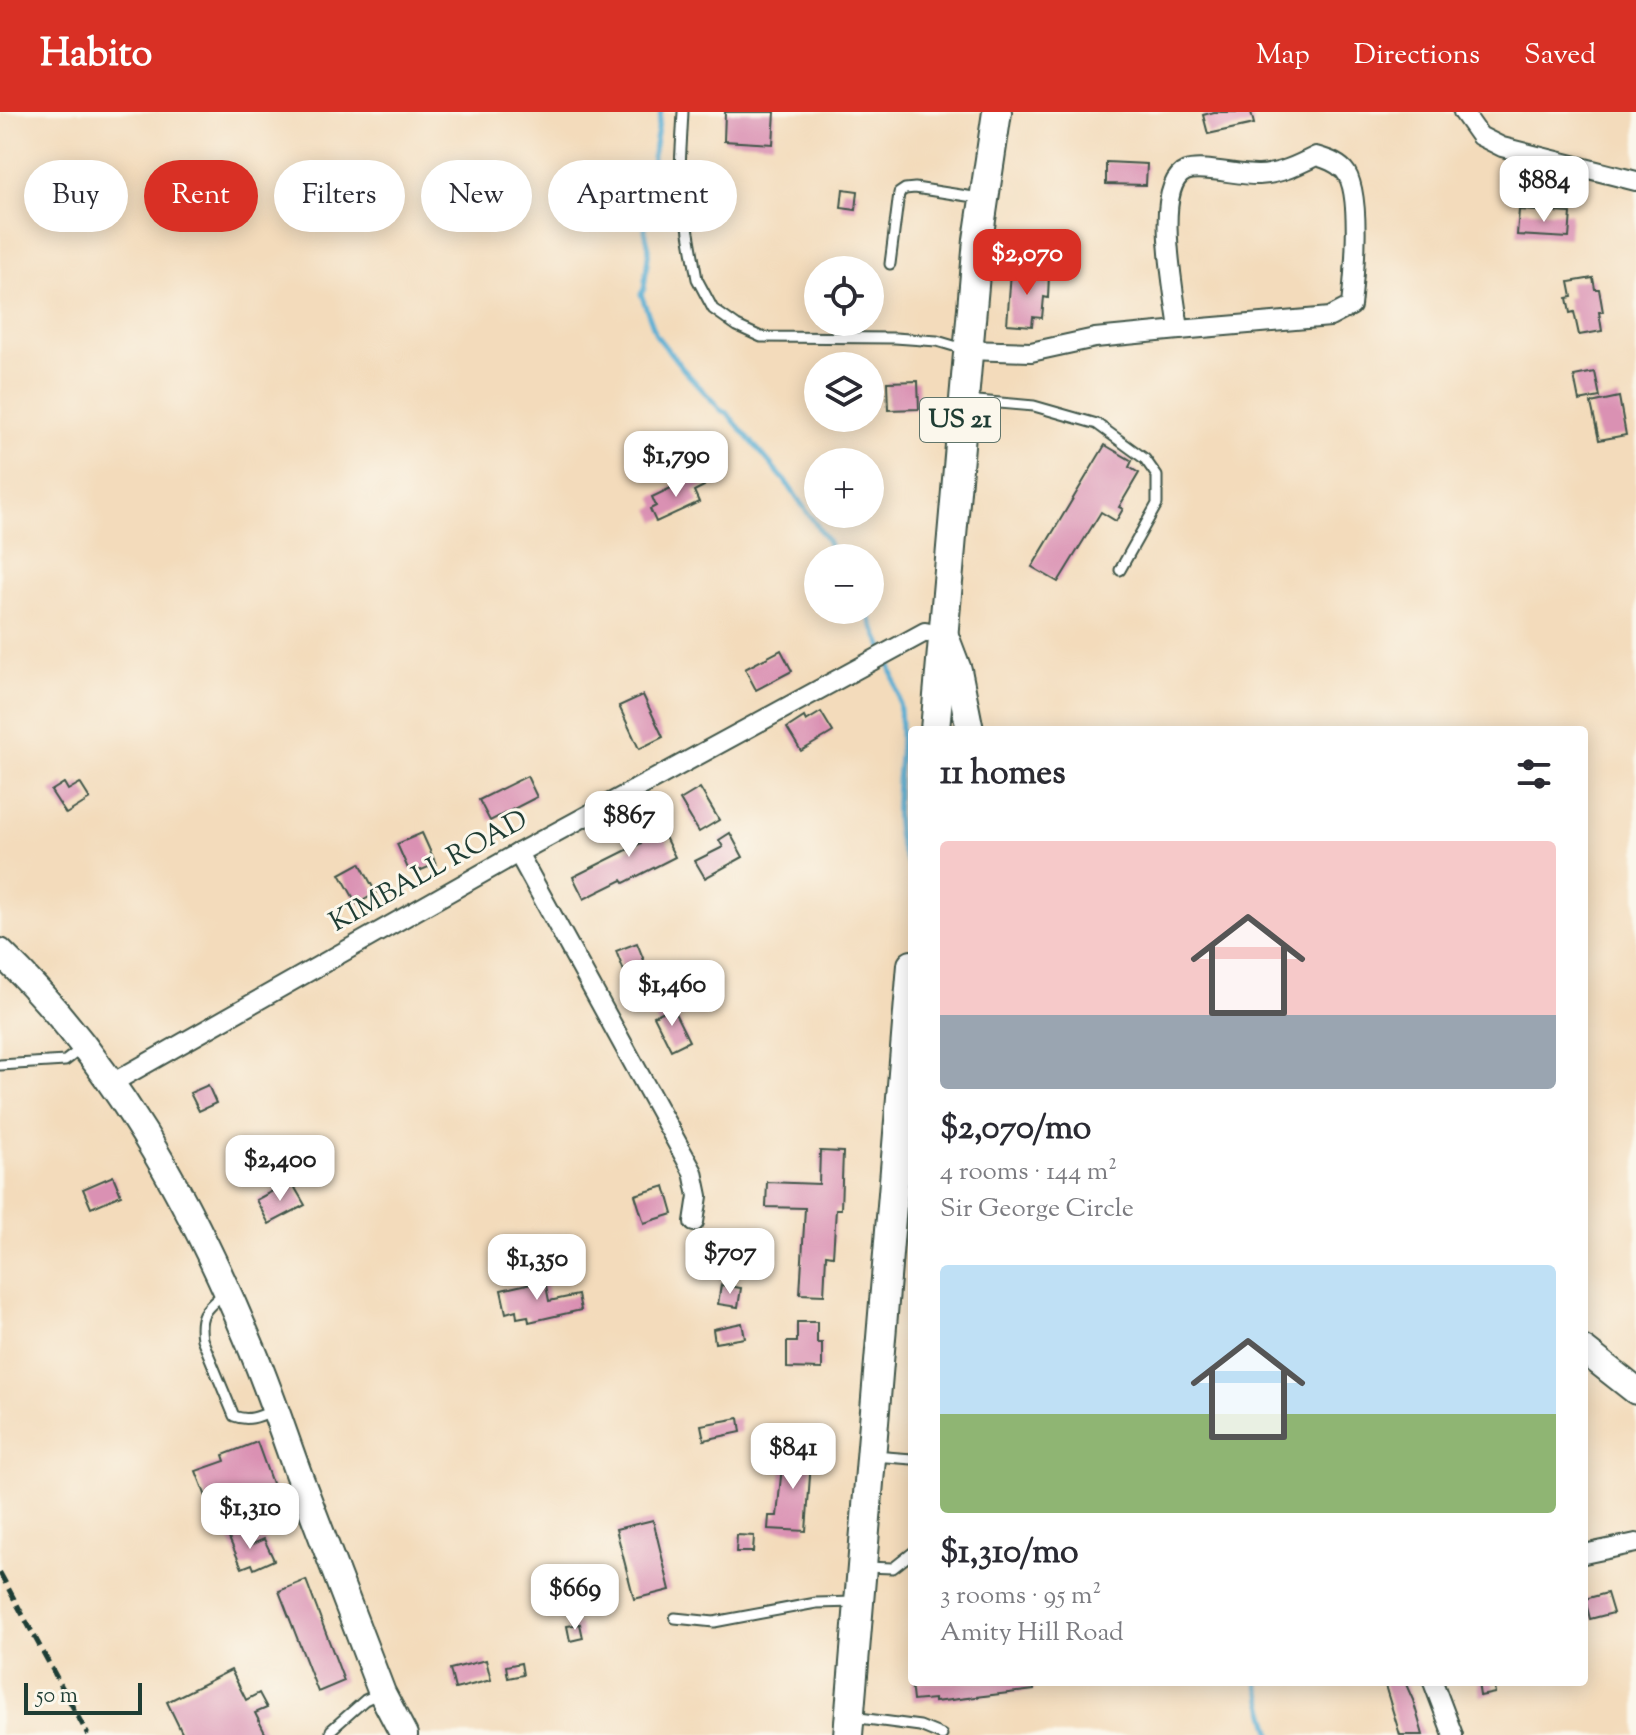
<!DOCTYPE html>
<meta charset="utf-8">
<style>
:root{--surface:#fff;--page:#f2f2f3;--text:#2b2b33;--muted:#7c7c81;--accent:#d93025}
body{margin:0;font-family:"Sorts Mill Goudy",serif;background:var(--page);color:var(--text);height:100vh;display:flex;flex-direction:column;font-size:30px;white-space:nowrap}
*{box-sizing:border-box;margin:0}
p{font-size:26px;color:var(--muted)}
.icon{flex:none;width:44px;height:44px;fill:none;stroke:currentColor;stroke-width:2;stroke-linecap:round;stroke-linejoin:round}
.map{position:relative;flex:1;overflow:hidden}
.sheet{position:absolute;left:908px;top:614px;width:680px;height:960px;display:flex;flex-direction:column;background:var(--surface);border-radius:8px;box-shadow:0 4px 20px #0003}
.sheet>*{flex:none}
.guide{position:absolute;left:24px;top:48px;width:760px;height:72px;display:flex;gap:16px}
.tools{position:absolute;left:804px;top:144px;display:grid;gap:16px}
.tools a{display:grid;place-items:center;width:80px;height:80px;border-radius:50%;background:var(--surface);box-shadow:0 4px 20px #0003;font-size:40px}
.scale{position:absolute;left:24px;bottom:20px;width:118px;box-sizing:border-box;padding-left:8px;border:4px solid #1f3d34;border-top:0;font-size:22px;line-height:28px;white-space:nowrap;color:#1f3d34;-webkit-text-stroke:6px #fbf7ec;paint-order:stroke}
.price{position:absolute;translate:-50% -68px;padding:0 18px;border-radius:16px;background:#fff;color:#222;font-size:26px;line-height:52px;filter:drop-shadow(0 2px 4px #0008)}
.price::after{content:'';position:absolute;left:50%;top:48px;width:24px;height:18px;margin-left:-12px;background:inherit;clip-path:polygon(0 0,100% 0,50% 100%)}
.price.selected{background:var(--accent);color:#fff}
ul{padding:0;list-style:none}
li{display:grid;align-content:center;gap:16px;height:424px;padding:0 32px}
li span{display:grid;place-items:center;height:248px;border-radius:8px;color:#555}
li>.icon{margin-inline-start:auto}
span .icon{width:144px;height:144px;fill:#fffc;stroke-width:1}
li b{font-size:34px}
h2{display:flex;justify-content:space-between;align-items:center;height:96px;padding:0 32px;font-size:34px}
.chip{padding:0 28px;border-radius:36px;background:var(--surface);box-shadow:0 4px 20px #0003;font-size:28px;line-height:72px}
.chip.selected{background:var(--accent);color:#fff}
header{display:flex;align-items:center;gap:48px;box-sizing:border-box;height:112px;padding:0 40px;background:var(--accent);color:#fff}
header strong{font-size:38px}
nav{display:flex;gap:44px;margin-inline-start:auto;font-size:28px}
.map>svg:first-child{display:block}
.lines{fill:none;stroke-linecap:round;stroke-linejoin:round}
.stream{stroke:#57add3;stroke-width:5}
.building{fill:#da91b3}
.lane-casing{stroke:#3f5548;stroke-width:13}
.street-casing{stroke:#3f5548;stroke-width:22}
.secondary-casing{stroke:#3f5548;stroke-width:30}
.primary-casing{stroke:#3f5548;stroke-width:32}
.lane{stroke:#fff;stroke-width:9}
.street{stroke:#fff;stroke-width:18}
.secondary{stroke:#fff;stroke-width:26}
.primary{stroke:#fff;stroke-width:28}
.rail{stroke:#1f3d34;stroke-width:5;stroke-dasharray:12 6;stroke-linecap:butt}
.labels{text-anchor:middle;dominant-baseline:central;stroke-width:6;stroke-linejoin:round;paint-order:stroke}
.shield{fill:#fbf7ec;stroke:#61756b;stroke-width:2}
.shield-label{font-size:26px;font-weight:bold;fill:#1f3d34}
.street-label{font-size:28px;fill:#1f3d34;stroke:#fbf7ec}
</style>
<header>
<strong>Habito</strong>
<nav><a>Map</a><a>Directions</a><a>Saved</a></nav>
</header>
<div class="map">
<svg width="1636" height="1623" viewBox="0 0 1636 1623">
<rect width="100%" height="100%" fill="#fbf7ec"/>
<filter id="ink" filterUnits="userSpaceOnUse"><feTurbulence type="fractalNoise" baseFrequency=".0125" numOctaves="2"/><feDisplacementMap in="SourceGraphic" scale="16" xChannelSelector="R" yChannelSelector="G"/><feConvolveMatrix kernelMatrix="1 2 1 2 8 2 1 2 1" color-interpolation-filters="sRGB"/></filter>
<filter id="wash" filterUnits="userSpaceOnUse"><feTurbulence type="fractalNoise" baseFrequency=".006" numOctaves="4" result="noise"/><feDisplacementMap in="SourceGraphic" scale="32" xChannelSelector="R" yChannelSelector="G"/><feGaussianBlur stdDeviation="1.8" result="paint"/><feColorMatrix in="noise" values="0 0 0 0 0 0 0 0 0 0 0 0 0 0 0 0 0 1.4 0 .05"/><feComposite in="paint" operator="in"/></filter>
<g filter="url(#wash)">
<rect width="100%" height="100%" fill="#f3dbbb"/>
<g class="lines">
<!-- stream -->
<g class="stream">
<polyline points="661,0 647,78 645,119 649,136 644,177 641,182 656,223 683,257 722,299 727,301 786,370 827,428 835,446"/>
<polyline points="866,498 883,536"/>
<path d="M887,545C896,570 901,591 901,618C902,659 885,724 912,757"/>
<polyline points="1257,1570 1272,1623"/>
</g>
</g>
<g id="blocks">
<!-- building -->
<g class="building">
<polygon points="725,0 775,0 773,32 724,29"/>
<polygon points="1214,0 1251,0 1254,12 1208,22 1203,3"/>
<polygon points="1106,50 1147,52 1146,73 1106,72"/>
<polygon points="843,77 858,79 856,98 841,96"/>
<polygon points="1519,98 1571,101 1569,126 1517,123"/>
<polygon points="1011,160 1049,162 1048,186 1044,185 1042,206 1033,205 1032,214 1007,212"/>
<polygon points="1593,166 1595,177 1599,177 1603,200 1599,200 1602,219 1579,223 1574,200 1570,201 1567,186 1572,185 1569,170"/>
<polygon points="1595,260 1600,285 1579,289 1574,264"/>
<polygon points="918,269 919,297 888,298 887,270"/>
<polygon points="1619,285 1626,323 1599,328 1591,291"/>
<polygon points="1105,333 1132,349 1129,355 1139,361 1119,395 1123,397 1116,409 1101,400 1058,470 1032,455"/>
<polygon points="698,363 704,374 694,379 699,390 656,410 650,397 656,394 652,385"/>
<polygon points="781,538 792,559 756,578 745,557"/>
<polygon points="643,583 663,625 639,637 619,594"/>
<polygon points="821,600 833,620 801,639 787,616 804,605 806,609"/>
<polygon points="527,664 537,685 490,709 479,688"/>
<polygon points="64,671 68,678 80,671 90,687 66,702 51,679"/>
<polygon points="700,676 719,708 699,720 680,688"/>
<polygon points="660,702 666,712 660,715 675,745 624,771 622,768 584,787 573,765 641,731 639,726 632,729 626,719"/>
<polygon points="422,721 436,752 419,759 417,755 409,759 397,732"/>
<polygon points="730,721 743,745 705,766 695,749 723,735 719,728"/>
<polygon points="360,751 376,781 357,792 340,762"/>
<polygon points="637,831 649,861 628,869 616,839"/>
<polygon points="672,895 689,929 671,938 654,904"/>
<polygon points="208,973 216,991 199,999 190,981"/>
<polygon points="820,1039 843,1040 841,1097 836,1097 833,1144 826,1143 824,1183 800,1182 805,1096 766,1095 767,1070 819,1072"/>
<polygon points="113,1064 121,1083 91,1096 83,1077"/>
<polygon points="291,1069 305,1093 269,1112 256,1088"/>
<polygon points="665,1074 673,1102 644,1111 635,1083"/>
<polygon points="545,1168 549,1189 578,1183 581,1198 529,1210 528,1204 517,1206 516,1198 506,1201 501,1178"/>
<polygon points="721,1173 741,1176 738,1195 718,1192"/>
<polygon points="797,1210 817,1210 817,1231 822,1231 822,1257 787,1256 787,1230 797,1230"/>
<polygon points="742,1211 745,1226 715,1231 713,1217"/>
<polygon points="739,1306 741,1320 704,1328 701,1313"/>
<polygon points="257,1330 274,1377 212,1400 196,1359 225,1349 223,1343"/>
<polygon points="784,1334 812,1336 806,1419 768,1417 769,1404 777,1404"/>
<polygon points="653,1408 670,1478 634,1487 616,1417"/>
<polygon points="241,1418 248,1434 264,1427 274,1448 254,1457 252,1452 242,1456 228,1424"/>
<polygon points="737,1423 754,1424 753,1440 736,1440"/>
<polygon points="306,1468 344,1569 318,1580 279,1479"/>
<polygon points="1607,1481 1613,1501 1590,1507 1585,1487"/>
<polygon points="580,1512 583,1526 570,1529 567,1514"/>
<polygon points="486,1548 491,1568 455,1577 450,1557"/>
<polygon points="521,1551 523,1563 508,1566 506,1554"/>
<polygon points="231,1558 246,1588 259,1581 267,1596 255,1601 266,1623 183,1623 167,1590"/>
<polygon points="911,1570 1034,1570 1034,1578 934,1590 934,1587 913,1589"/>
<polygon points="1384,1570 1405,1570 1413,1588 1423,1623 1400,1623"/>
<polygon points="1478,1570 1493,1570 1495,1581 1480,1584"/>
</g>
</g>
</g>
<g filter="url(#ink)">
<use href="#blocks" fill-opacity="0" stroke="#3f5548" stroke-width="2"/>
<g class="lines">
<defs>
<g id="lane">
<polyline points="683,0 680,55 689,121 697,167 713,197 737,214 761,225 895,226 937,229 964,237"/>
<polyline points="890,152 899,81 905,77 915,76 980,86"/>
<polyline points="966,288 1034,294 1097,312 1145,347 1157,364 1157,392 1120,458"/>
<polyline points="0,953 65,949 82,936"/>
<path d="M224,1181C206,1197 198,1201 202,1227L234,1304C249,1310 260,1304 274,1298"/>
<polyline points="874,1344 912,1347"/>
<polyline points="865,1455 893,1456 912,1441"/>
<polyline points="675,1506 714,1510 816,1491 855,1490"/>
<polyline points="852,1605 920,1614 942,1623"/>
<polyline points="331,1623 331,1618 365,1588 378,1582"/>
</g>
<g id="street">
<polyline points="1463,0 1480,24 1502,35 1636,69"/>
<path d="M1316,44C1326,47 1336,50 1344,58C1363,78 1354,166 1351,194L1330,205L1179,218C1176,188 1151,73 1186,59C1202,53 1239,64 1259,63C1280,62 1298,53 1316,44Z"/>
<polyline points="967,238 1031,240 1095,226 1179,218"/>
<polyline points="518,741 693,1060 698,1084 694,1110"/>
<polyline points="112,971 518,741 925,520 945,524"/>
<polyline points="1584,1442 1636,1431"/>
<polyline points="1433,1570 1453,1623"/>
</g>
<g id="secondary">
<polyline points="945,524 958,558 970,618"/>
<path d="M0,840C113,949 189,1086 249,1230C269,1276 284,1324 302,1372C328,1441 355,1511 382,1581L404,1623"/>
<polyline points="1584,1238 1636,1279"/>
</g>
<g id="primary">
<polyline points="935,618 978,128 997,0"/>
<polyline points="848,1623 912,853"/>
</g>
</defs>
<!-- lane casing -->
<use href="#lane" class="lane-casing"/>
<!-- street casing -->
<use href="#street" class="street-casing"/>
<!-- secondary casing -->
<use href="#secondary" class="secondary-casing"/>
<!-- primary casing -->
<use href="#primary" class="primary-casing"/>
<!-- lane -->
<use href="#lane" class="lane"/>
<!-- street -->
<use href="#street" class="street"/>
<!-- secondary -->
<use href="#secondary" class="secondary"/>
<!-- primary -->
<use href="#primary" class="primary"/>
<!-- rail -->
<polyline class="rail" points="0,1461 88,1623"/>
</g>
</g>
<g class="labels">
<!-- shield labels -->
<rect class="shield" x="920" y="286" width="80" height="44" rx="6"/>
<g class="shield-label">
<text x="960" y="308">US 21</text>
</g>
<!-- street labels -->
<g class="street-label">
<text transform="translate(429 760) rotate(-29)">KIMBALL ROAD</text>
</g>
</g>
</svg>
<div class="tools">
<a><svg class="icon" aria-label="locate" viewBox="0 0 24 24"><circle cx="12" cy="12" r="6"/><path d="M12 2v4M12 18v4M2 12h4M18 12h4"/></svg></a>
<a><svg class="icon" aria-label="layers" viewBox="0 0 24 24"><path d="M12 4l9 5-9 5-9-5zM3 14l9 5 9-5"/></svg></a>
<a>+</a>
<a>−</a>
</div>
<div class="scale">50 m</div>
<b class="price" style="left:1544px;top:112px">$884</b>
<b class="price selected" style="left:1027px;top:185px">$2,070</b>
<b class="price" style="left:676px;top:387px">$1,790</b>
<b class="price" style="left:629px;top:747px">$867</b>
<b class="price" style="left:672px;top:916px">$1,460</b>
<b class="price" style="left:280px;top:1091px">$2,400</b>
<b class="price" style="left:730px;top:1184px">$707</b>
<b class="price" style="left:537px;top:1190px">$1,350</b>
<b class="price" style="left:793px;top:1379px">$841</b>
<b class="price" style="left:250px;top:1439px">$1,310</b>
<b class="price" style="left:575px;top:1520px">$669</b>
<div class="guide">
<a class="chip">Buy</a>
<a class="chip selected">Rent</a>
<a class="chip">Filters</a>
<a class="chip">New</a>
<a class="chip">Apartment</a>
</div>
<section class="sheet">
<h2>11 homes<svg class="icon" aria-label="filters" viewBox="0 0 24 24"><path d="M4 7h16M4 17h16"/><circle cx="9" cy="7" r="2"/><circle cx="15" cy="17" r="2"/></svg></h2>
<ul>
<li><span style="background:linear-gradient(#f6c9c9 70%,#9aa5b1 0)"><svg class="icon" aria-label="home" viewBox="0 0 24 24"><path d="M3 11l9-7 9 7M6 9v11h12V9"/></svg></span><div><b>$2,070/mo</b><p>4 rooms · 144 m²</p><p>Sir George Circle</p></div></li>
<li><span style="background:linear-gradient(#bfe0f5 60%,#8fb573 0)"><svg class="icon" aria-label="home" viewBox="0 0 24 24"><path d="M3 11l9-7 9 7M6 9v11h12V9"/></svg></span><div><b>$1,310/mo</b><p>3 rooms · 95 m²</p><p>Amity Hill Road</p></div></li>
</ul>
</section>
</div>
